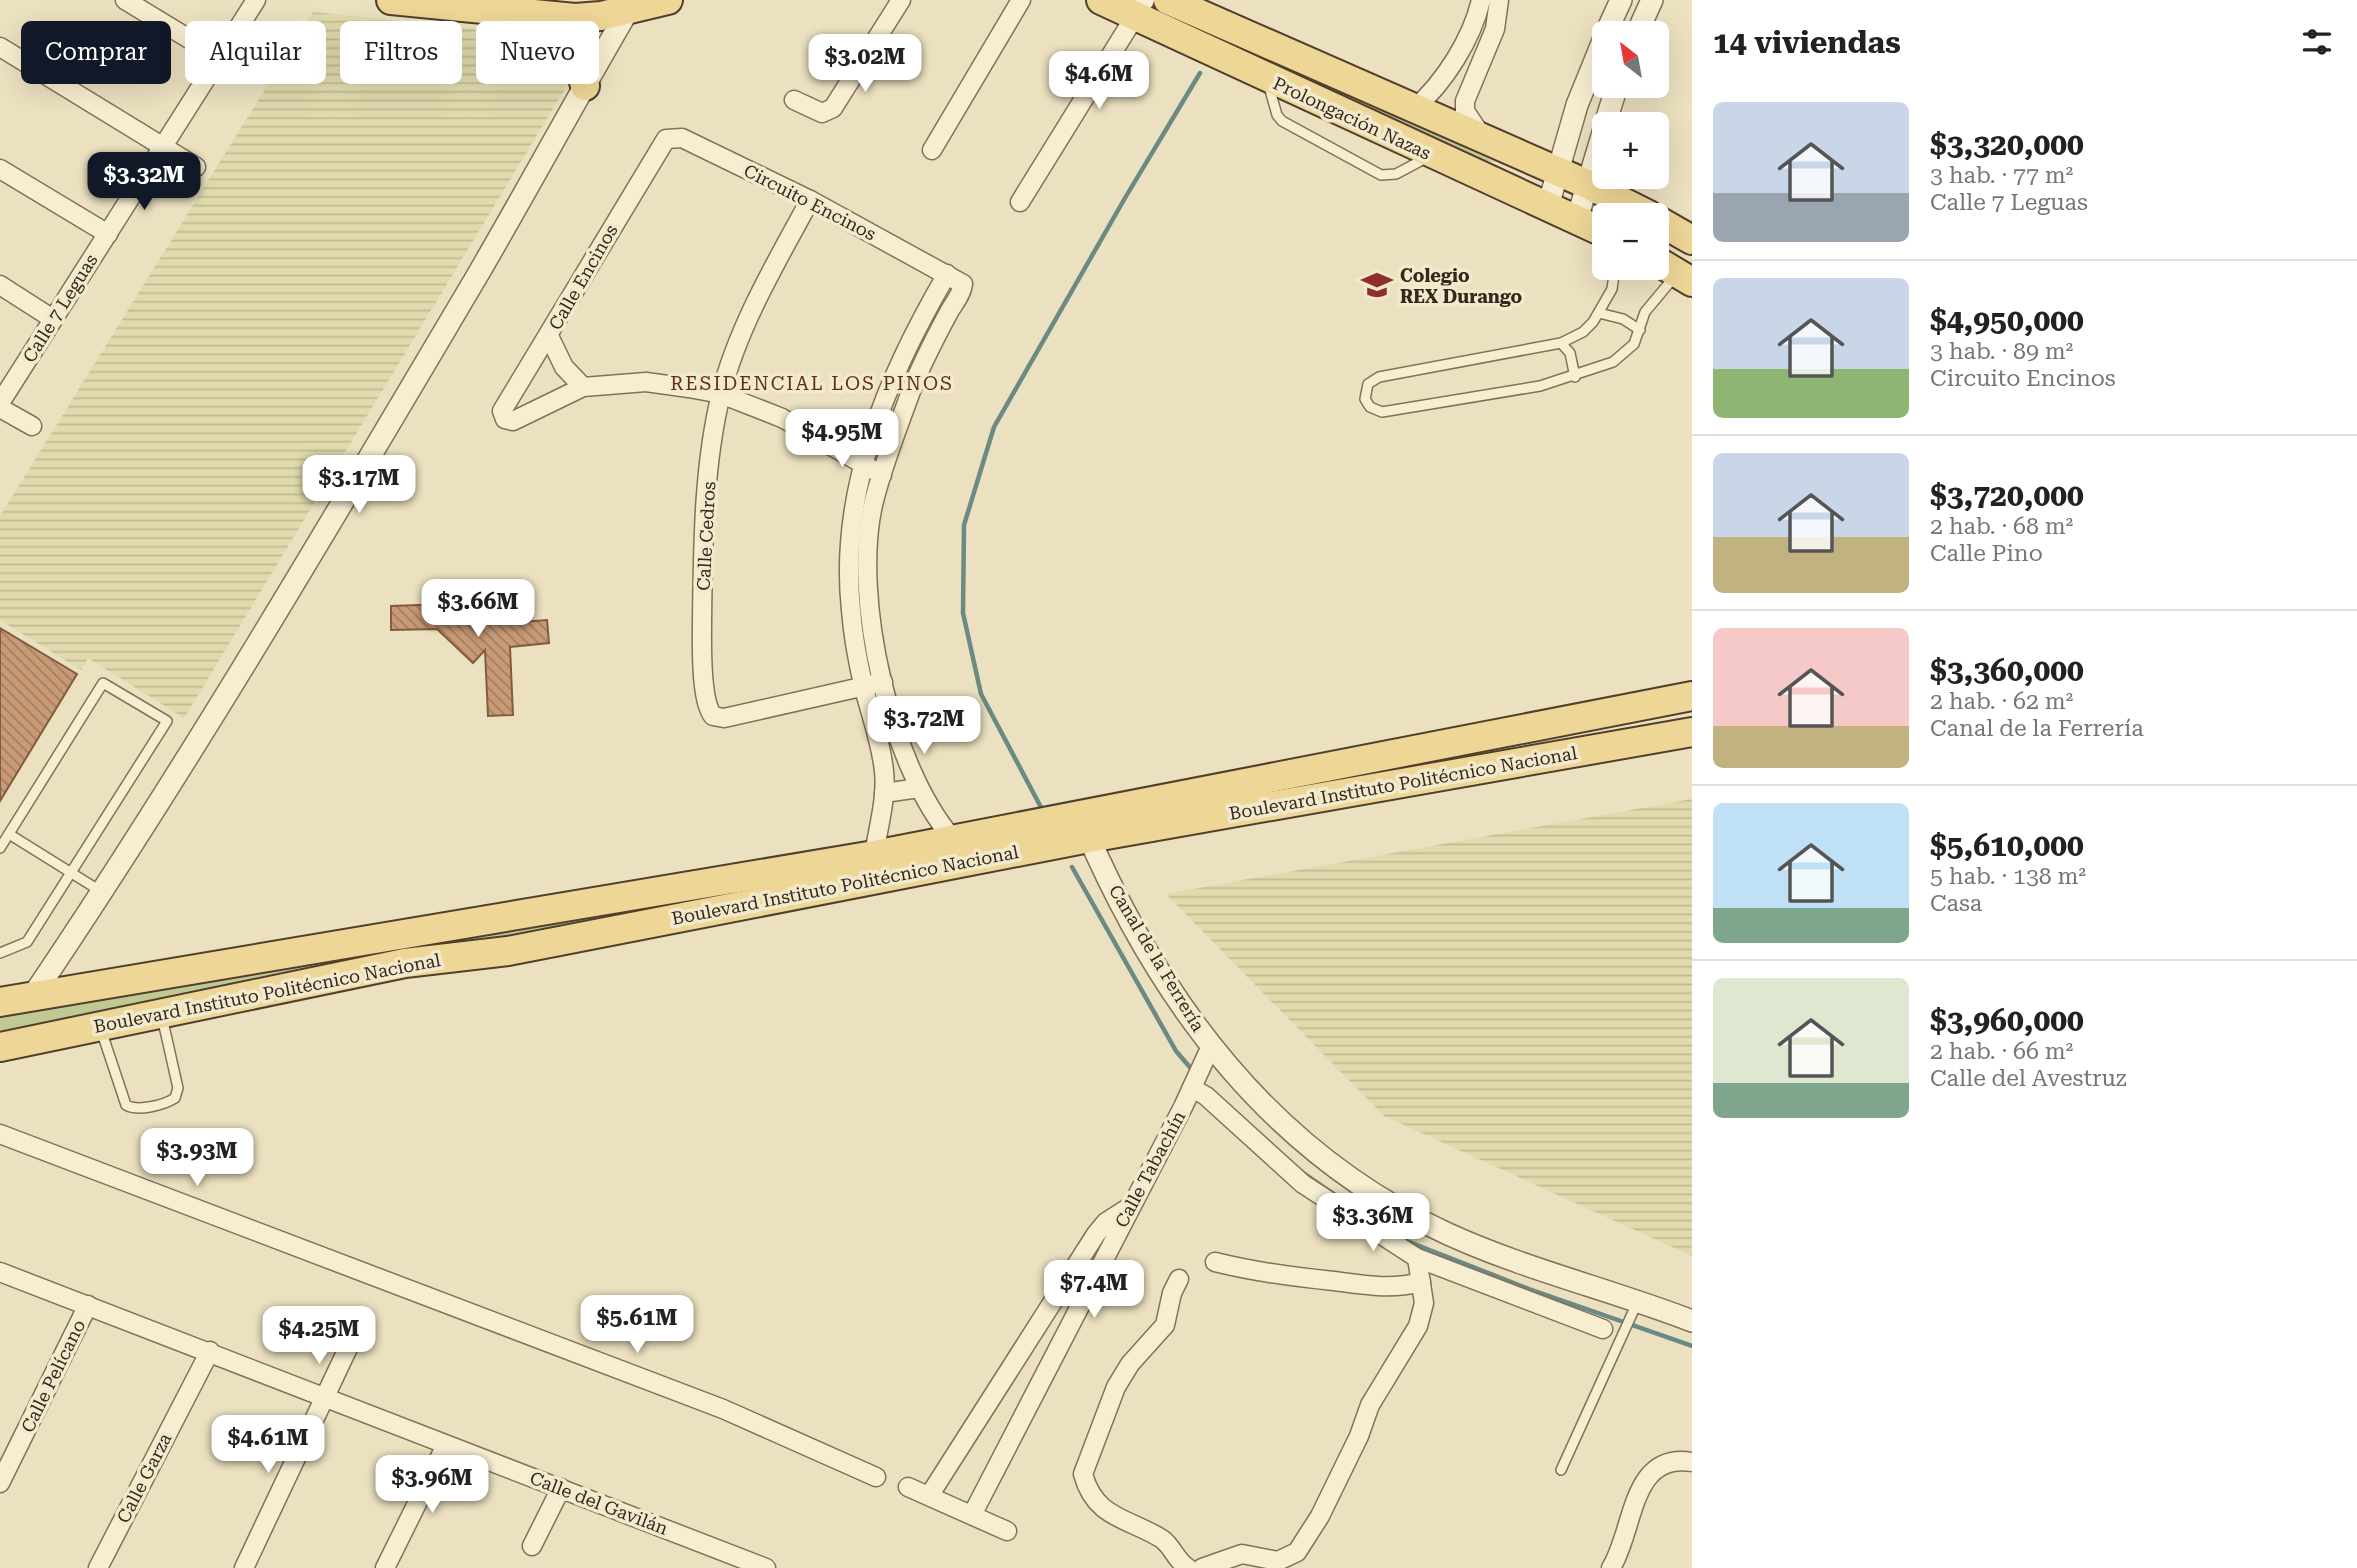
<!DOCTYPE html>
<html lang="es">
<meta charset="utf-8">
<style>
:root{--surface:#fff;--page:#f2f2f2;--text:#222;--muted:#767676;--line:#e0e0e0;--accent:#111827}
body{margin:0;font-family:"Roboto Serif",serif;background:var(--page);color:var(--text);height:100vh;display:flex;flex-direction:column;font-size:26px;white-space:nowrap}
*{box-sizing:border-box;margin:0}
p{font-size:23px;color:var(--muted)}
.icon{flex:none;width:38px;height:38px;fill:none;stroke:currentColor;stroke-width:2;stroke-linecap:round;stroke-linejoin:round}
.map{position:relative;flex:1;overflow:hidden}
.details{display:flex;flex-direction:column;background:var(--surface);width:665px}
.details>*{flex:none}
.banner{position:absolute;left:21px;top:21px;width:665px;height:63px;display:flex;gap:14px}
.needle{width:46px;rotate:329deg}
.fabs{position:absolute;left:1592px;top:21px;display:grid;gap:14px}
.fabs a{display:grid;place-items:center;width:77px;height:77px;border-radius:10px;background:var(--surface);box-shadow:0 7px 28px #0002;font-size:35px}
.price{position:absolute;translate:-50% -60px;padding:0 16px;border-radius:14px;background:#fff;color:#222;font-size:23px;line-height:46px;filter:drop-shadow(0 2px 4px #0008)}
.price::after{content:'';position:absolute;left:50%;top:42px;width:21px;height:16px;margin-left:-10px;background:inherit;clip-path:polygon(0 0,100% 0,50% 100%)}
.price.selected{background:var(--accent);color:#fff}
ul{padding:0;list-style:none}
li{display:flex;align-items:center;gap:21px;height:175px;padding:0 21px}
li+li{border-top:2px solid var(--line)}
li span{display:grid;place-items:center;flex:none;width:196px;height:140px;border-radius:10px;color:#555}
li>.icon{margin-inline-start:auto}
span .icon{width:84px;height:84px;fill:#fffc;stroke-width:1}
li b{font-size:30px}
h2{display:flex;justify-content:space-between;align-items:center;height:84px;padding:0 21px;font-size:30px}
.tag{padding:0 24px;border-radius:10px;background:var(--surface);box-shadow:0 7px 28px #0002;font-size:24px;line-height:63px}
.tag.selected{background:var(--accent);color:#fff}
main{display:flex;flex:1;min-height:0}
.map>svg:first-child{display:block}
.farmland{fill:url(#farmland-rules)}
.green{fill:#c0c894}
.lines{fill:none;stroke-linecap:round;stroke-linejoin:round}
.stream{stroke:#6a8a83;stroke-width:4.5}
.building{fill:url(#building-back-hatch);stroke:#805c40;stroke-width:2}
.service-casing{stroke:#837158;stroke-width:12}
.minor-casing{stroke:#837158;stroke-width:21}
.tertiary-casing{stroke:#837158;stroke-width:24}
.primary-casing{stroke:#503f2d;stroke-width:32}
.service{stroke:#f7edd1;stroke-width:9}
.minor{stroke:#f7edd1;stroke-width:18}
.tertiary{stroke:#f7edd1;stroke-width:21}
.primary{stroke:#eed697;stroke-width:28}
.labels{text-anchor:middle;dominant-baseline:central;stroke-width:7;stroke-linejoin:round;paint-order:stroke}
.street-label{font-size:18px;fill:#33281c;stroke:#f3eace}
.poi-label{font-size:18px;font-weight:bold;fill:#33281c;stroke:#f3eace;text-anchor:start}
.neighbourhood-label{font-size:19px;letter-spacing:2px;fill:#5d2e1e;stroke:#f3eace}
</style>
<main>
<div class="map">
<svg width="1692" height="1568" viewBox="0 0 1692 1568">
<defs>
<pattern id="farmland-rules" width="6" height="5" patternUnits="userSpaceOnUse" patternTransform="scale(1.75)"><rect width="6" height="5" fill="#e0daad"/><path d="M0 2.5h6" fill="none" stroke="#c1bb94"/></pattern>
<pattern id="building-back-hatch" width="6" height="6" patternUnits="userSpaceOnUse" patternTransform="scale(1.75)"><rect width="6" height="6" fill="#c89b76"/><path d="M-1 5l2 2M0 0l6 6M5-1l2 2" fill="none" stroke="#a37e60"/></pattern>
</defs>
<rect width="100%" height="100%" fill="#ebe0bf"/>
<!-- farmland -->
<g class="farmland">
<polygon points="313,12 531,34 558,59 568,84 184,718 88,658 81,670 0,620 0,516"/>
<polygon points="1692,799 1692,1256 1384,1116 1166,894"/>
</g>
<!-- green -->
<g class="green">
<polygon points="1154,5 1180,15 1495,162 1466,157 1152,12"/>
<polygon points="838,868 840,882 0,1034 0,1015"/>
</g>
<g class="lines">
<!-- stream -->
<g class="stream">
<polyline points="1044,813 981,694 963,613 964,525 994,427 1125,198 1200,73"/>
<polyline points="1072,867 1176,1051 1194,1072"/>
<polyline points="1299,1170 1335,1195"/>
<polyline points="1404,1240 1529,1289 1692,1346"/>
</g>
</g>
<!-- building -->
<g class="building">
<polygon points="489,593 521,622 547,620 549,643 510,647 513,715 488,716 485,650 473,663 437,629 391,630 391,606 480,603"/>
<polygon points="0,628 77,674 0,801"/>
</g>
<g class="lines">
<defs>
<g id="service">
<polyline points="1268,83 1277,115 1282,121 1381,175 1396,174 1426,158"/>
<polyline points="1615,268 1612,289 1593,322 1583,332 1561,343 1379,377 1368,384 1365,399 1370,407 1382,412 1540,386 1613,362 1634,344 1645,312 1675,276"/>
<polyline points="1599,313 1623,319 1640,330"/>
<polyline points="1561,343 1570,353 1575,377"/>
<polyline points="9,834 102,892"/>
<polyline points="0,848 103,683 167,721 27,942 0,953"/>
<path d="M101,1030L126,1105C138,1112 164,1105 175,1098L178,1088L162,1017"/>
<polyline points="1561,1470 1637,1303"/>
</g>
<g id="minor">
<polyline points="125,0 219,57"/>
<polyline points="0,47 196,167"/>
<polyline points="794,100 822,113 833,108 901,0"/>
<path d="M1414,109C1444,83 1472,39 1481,0"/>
<polyline points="1481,135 1465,111 1465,101 1495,29 1499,0"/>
<polyline points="932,150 1021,0"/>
<polyline points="0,169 108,234"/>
<path d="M810,200C777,261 738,326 721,394C703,468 703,546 702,622C702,643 700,700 713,716L724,718L883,682"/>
<polyline points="1020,202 1145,0"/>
<polyline points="0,285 53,319"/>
<polyline points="549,336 564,367 583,387"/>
<polyline points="0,403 256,0"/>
<polyline points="0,408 32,426"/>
<path d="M882,475L782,418L721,394L689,388L646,382L583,387L513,421L505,419L502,411L666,139L682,138L810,200L963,284C962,294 954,303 949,312C935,338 920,366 910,394C897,430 882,467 873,505C852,598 890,765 952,838"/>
<polyline points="884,793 919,788"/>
<path d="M874,855C878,828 887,798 884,771C881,742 871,716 864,688C858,663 853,636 851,610C838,490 888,375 947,274"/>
<polyline points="1192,1088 1206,1096 1303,1184 1417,1258 1603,1329"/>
<polyline points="0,1134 723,1409 876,1477"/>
<path d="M1215,1262C1255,1272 1293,1277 1334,1281C1364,1285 1391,1290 1421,1282"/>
<polyline points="0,1272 766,1568"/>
<path d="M1179,1279L1172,1293L1165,1325L1130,1364L1116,1387L1083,1474C1095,1519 1129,1518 1162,1539C1173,1547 1176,1561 1188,1568"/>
<polyline points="0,1483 88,1305"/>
<polyline points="908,1487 1007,1531"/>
<polyline points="929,1496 1096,1234 1106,1222 1131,1206"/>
<polyline points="972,1515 1183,1107 1211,1046"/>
<polyline points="532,1546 561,1488"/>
<polyline points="98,1568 210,1351"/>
<polyline points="244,1568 348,1348"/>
<polyline points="385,1568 446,1445"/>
<polyline points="1202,1568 1242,1554 1278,1561 1297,1552 1320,1516 1359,1436 1370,1405 1418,1326 1424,1303 1417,1258"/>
<path d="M1611,1568C1635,1529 1630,1452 1692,1462"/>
</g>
<g id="tertiary">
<polyline points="1606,33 1621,0"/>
<polyline points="1637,33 1652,0"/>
<polyline points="1605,124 1617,86"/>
<polyline points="1548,206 1577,105 1605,36"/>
<polyline points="1577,219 1605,126"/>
<path d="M1084,826C1158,1000 1272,1154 1448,1234C1527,1270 1612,1290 1692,1321"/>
<path d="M32,997C190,763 333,519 477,276C530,185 580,92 633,2"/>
</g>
<g id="primary">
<polyline points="391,0 575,18 601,16 668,0"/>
<polyline points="1101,0 1605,233"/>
<polyline points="1168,0 1589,185 1649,215"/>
<path d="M546,17C573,40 577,52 585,86"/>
<polyline points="1657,220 1692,240"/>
<polyline points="1657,261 1692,282"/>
<polyline points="0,1002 874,855 1692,696"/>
<polyline points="0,1047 405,963 508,951 1089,838 1692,732"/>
</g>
</defs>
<!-- service casing -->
<use href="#service" class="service-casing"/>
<!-- minor casing -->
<use href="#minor" class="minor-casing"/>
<!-- tertiary casing -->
<use href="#tertiary" class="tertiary-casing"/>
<!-- primary casing -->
<use href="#primary" class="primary-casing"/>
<!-- service -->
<use href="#service" class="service"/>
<!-- minor -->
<use href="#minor" class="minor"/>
<!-- tertiary -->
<use href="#tertiary" class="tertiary"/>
<!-- primary -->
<use href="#primary" class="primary"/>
</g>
<!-- icons -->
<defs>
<symbol id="school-bare" viewBox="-9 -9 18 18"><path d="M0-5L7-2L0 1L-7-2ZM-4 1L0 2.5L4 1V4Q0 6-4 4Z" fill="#8e2f2c" stroke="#f3eace" stroke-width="2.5" paint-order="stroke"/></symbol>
</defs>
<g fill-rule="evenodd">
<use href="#school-bare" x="1355" y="263" width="44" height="44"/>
</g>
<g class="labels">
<!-- street labels -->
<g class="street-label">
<text transform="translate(1352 118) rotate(25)">Prolongación Nazas</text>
<text transform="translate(810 202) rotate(27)">Circuito Encinos</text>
<text transform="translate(583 277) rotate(-60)">Calle Encinos</text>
<text transform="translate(60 308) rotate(-58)">Calle 7 Leguas</text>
<text transform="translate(706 536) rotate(-87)">Calle Cedros</text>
<text transform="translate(1403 783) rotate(-10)">Boulevard Instituto Politécnico Nacional</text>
<text transform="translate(845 885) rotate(-11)">Boulevard Instituto Politécnico Nacional</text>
<text transform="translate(1157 958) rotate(59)">Canal de la Ferrería</text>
<text transform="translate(267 993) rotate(-11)">Boulevard Instituto Politécnico Nacional</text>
<text transform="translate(1150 1169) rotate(-62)">Calle Tabachín</text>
<text transform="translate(53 1376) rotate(-64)">Calle Pelícano</text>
<text transform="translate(144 1478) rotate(-63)">Calle Garza</text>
<text transform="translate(599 1503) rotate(21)">Calle del Gavilán</text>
</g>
<!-- poi labels -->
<g class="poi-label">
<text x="1400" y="275">Colegio<tspan x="1400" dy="21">REX Durango</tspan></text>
</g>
<!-- neighbourhood labels -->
<g class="neighbourhood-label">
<text x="812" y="383">RESIDENCIAL LOS PINOS</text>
</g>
</g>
</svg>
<div class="fabs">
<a><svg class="needle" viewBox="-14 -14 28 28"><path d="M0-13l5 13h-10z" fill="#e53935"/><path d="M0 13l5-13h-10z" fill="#767676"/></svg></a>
<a>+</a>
<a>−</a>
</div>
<b class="price" style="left:865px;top:94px">$3.02M</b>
<b class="price" style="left:1099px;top:111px">$4.6M</b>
<b class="price selected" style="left:144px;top:212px">$3.32M</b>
<b class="price" style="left:842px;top:469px">$4.95M</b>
<b class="price" style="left:359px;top:515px">$3.17M</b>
<b class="price" style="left:478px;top:639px">$3.66M</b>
<b class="price" style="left:924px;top:756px">$3.72M</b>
<b class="price" style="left:197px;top:1188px">$3.93M</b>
<b class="price" style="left:1373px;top:1253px">$3.36M</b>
<b class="price" style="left:1094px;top:1320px">$7.4M</b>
<b class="price" style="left:637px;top:1355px">$5.61M</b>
<b class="price" style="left:319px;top:1366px">$4.25M</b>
<b class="price" style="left:268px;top:1475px">$4.61M</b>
<b class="price" style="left:432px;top:1515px">$3.96M</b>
<div class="banner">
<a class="tag selected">Comprar</a>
<a class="tag">Alquilar</a>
<a class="tag">Filtros</a>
<a class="tag">Nuevo</a>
</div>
</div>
<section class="details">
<h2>14 viviendas<svg class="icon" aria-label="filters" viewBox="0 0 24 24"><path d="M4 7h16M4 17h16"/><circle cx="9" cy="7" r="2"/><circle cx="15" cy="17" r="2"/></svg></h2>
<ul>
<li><span style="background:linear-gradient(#c9d6e8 65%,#9aa5b1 0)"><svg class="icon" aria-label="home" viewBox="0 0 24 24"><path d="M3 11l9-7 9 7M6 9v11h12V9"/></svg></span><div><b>$3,320,000</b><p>3 hab. · 77 m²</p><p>Calle 7 Leguas</p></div></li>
<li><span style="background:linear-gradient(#c9d6e8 65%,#8fb573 0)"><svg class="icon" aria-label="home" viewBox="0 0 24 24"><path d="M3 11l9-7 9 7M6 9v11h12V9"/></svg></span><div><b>$4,950,000</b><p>3 hab. · 89 m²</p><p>Circuito Encinos</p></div></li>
<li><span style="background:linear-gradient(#c9d6e8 60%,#c2b280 0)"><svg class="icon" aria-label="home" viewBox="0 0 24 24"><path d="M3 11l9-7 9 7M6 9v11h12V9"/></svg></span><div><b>$3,720,000</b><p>2 hab. · 68 m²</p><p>Calle Pino</p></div></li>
<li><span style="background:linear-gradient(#f6c9c9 70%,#c2b280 0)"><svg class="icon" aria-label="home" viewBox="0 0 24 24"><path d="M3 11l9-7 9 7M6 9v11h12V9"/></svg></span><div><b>$3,360,000</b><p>2 hab. · 62 m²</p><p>Canal de la Ferrería</p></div></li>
<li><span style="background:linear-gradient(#bfe0f5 75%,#7fa58c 0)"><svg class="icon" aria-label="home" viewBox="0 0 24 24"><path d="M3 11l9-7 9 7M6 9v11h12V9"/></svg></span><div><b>$5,610,000</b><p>5 hab. · 138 m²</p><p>Casa</p></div></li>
<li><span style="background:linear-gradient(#dfe7d0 75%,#7fa58c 0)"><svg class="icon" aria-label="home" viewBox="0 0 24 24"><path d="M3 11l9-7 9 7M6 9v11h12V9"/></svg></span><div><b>$3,960,000</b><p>2 hab. · 66 m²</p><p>Calle del Avestruz</p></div></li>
</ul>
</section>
</main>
